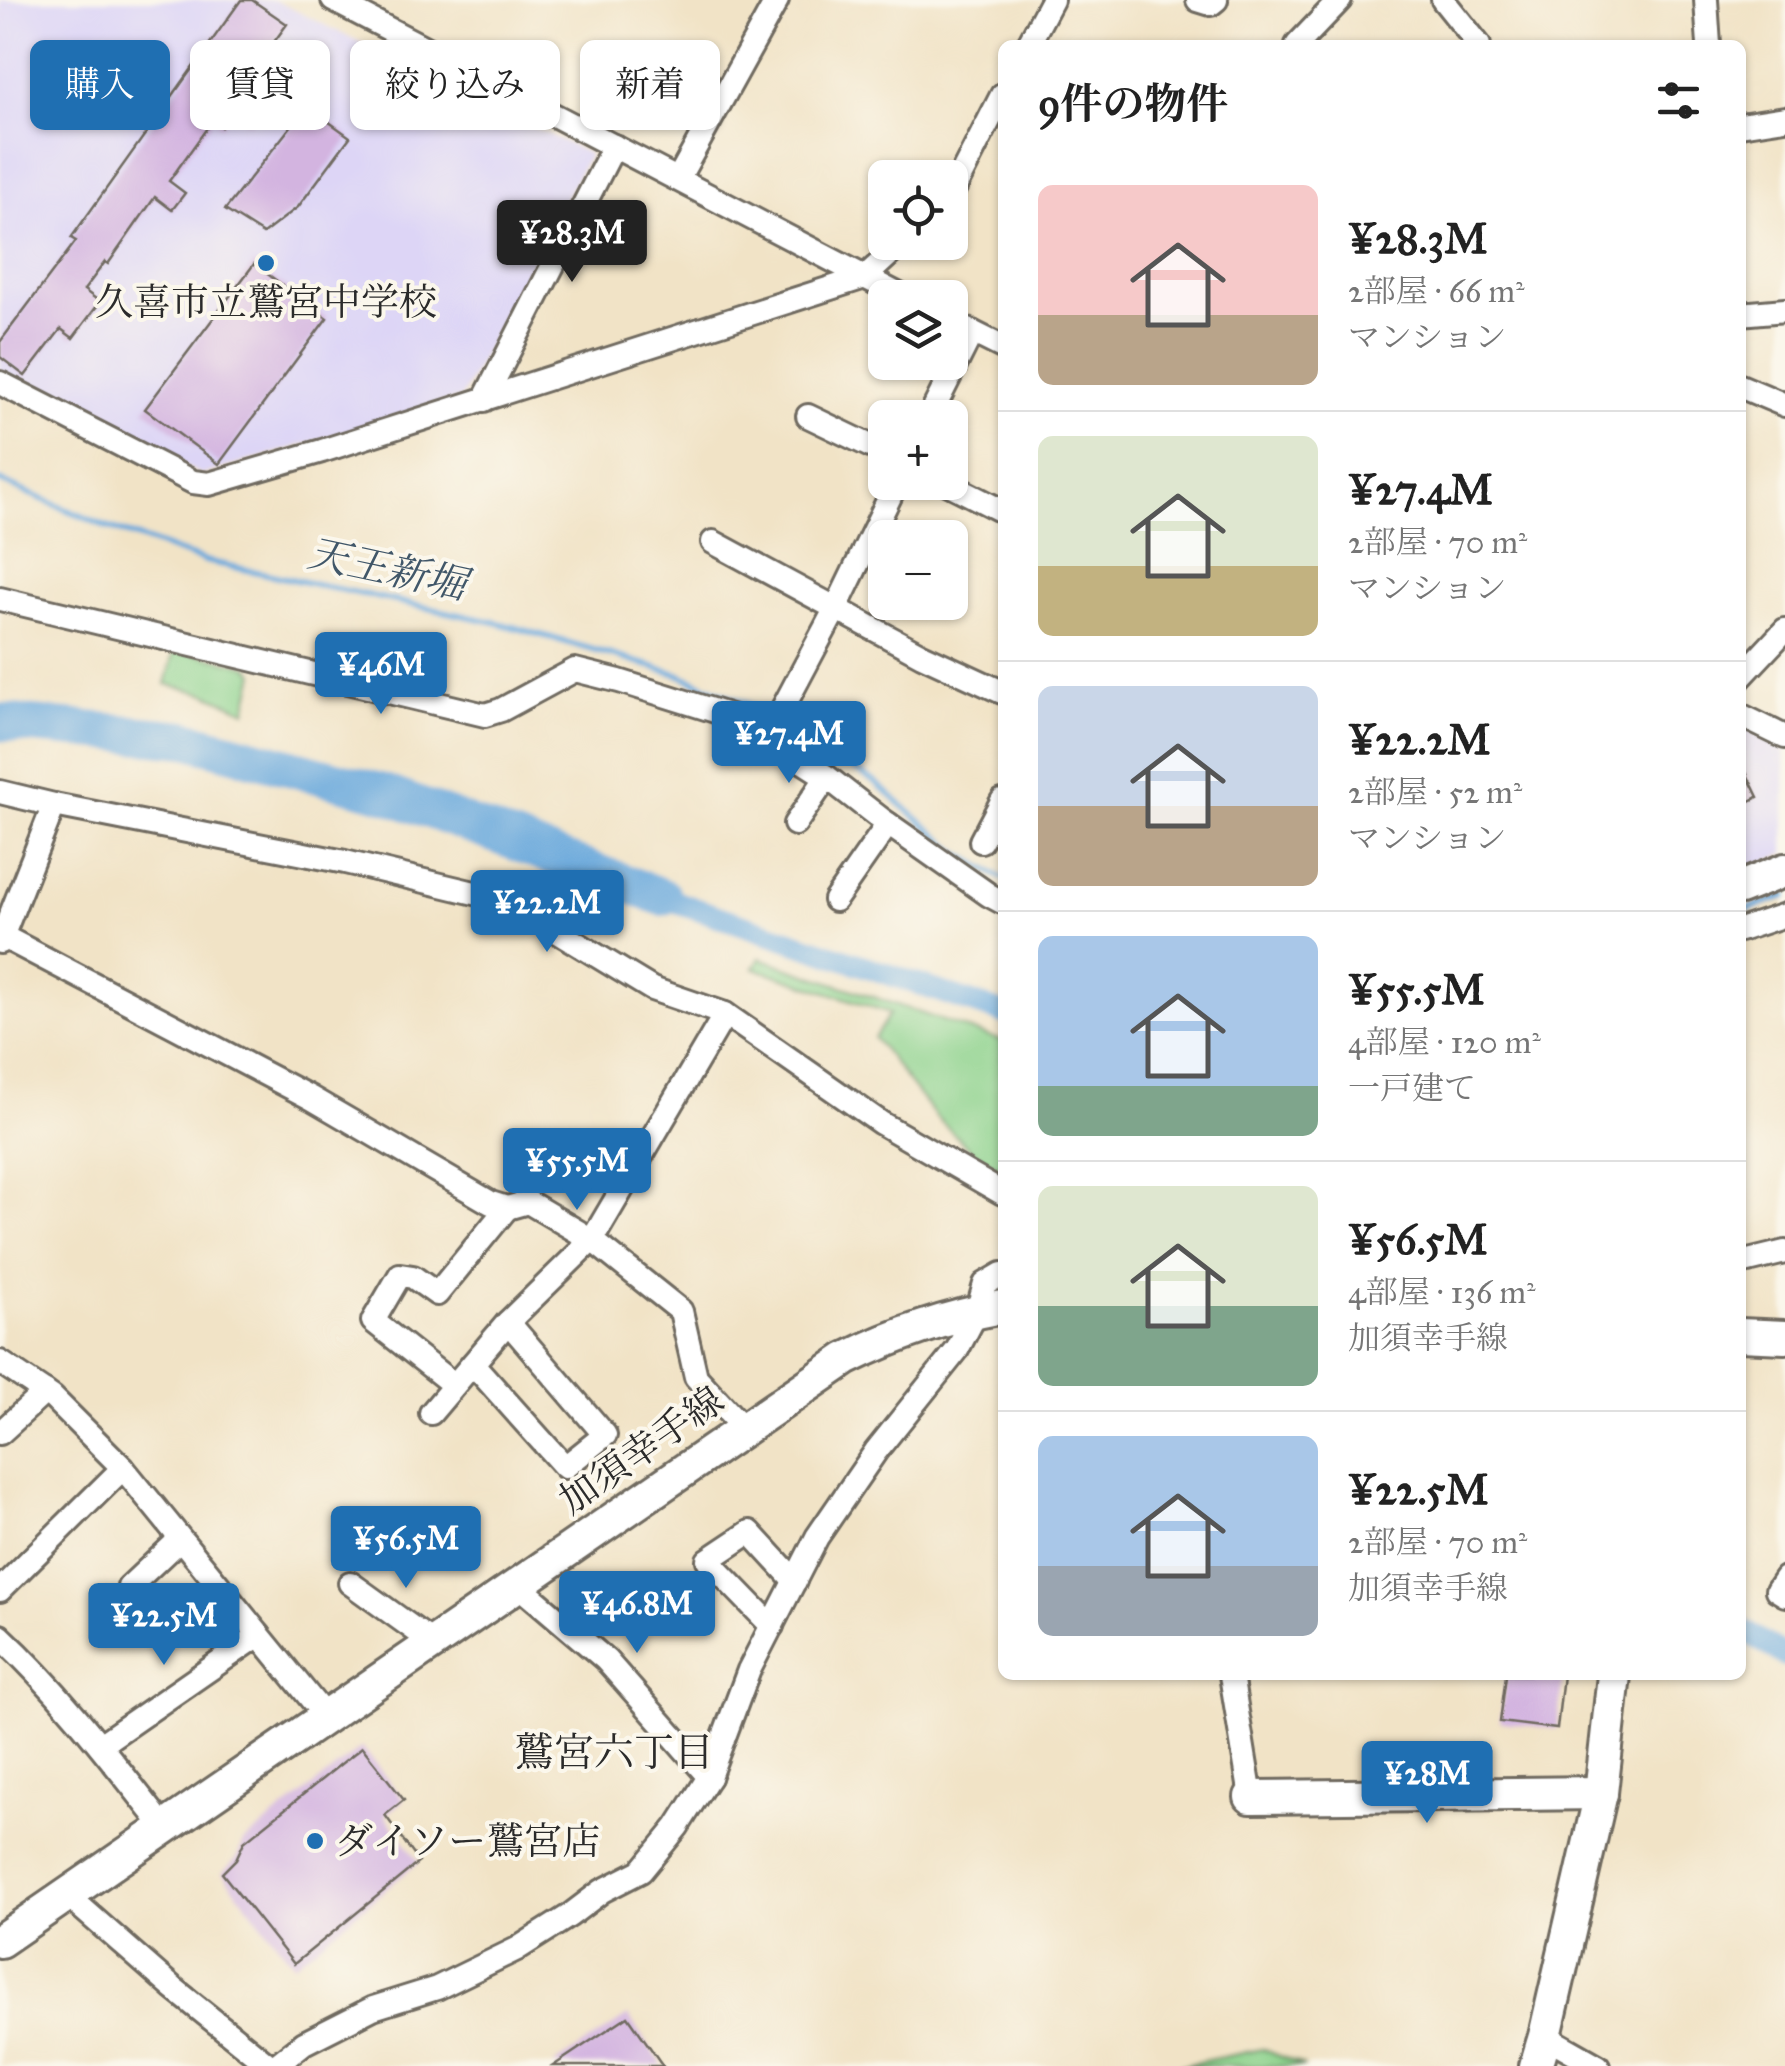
<!DOCTYPE html>
<html lang="ja">
<meta charset="utf-8">
<style>
:root{--surface:#fff;--page:#f2f2f2;--text:#222;--muted:#767676;--line:#e0e0e0;--accent:#1f6fb2}
body{margin:0;font-family:"IM FELL Great Primer","Noto Serif JP",serif;background:var(--page);color:var(--text);height:100vh;display:flex;flex-direction:column;font-size:38px;white-space:nowrap}
*{box-sizing:border-box;margin:0}
p{font-size:32px;color:var(--muted)}
.icon{flex:none;width:55px;height:55px;fill:none;stroke:currentColor;stroke-width:2;stroke-linecap:round;stroke-linejoin:round}
.map{position:relative;flex:1;overflow:hidden}
.side{position:absolute;left:998px;top:40px;width:748px;height:1640px;display:flex;flex-direction:column;background:var(--surface);border-radius:15px;box-shadow:0 2px 8px #0004}
.side>*{flex:none}
.guide{position:absolute;left:30px;top:40px;width:818px;height:90px;display:flex;gap:20px}
.tools{position:absolute;left:868px;top:160px;display:grid;gap:20px}
.tools a{display:grid;place-items:center;width:100px;height:100px;border-radius:15px;background:var(--surface);box-shadow:0 2px 8px #0004;font-size:50px}
.price{position:absolute;translate:-50% -85px;padding:0 22px;border-radius:10px;background:var(--accent);color:#fff;font-size:32px;line-height:65px;filter:drop-shadow(0 2px 5px #0008)}
.price::after{content:'';position:absolute;left:50%;top:60px;width:30px;height:22px;margin-left:-15px;background:inherit;clip-path:polygon(0 0,100% 0,50% 100%)}
.price.selected{background:#222;color:#fff}
ul{padding:0;list-style:none}
li{display:flex;align-items:center;gap:30px;height:250px;padding:0 40px}
li+li{border-top:2px solid var(--line)}
li span{display:grid;place-items:center;flex:none;width:280px;height:200px;border-radius:15px;color:#555}
li>.icon{margin-inline-start:auto}
span .icon{width:120px;height:120px;fill:#fffc;stroke-width:1}
li b{font-size:42px}
h2{display:flex;justify-content:space-between;align-items:center;height:120px;padding:0 40px;font-size:42px}
.chip{padding:0 35px;border-radius:15px;background:var(--surface);box-shadow:0 2px 8px #0004;font-size:35px;line-height:90px}
.chip.selected{background:var(--accent);color:#fff}
.map>svg:first-child{display:block}
.built{fill:#ddd5f6}
.green{fill:#8bd18b;stroke:#5b7e5b;stroke-width:2.5}
.lines{fill:none;stroke-linecap:round;stroke-linejoin:round}
.stream{stroke:#6aa9dc;stroke-width:6}
.canal{stroke:#6aa9dc;stroke-width:22}
.river{stroke:#6aa9dc;stroke-width:38}
.building{fill:#d3b4e0}
.street-casing{stroke:#706b61;stroke-width:28}
.secondary-casing{stroke:#706b61;stroke-width:38}
.street{stroke:#fff;stroke-width:22}
.secondary{stroke:#fff;stroke-width:32}
.poi-dot{fill:#1f6fb2;stroke:#fbf7ec;stroke-width:4}
.labels{text-anchor:middle;dominant-baseline:central;stroke-width:8;stroke-linejoin:round;paint-order:stroke}
.poi-label{font-size:38px;fill:#2b2b2b;stroke:#fbf7ec}
.street-label{font-size:38px;fill:#2b2b2b;stroke:#fbf7ec}
.water-label{font-size:40px;font-style:italic;fill:#415769;stroke:#fbf7ec}
.neighbourhood-label{font-size:40px;fill:#2b2b2b;stroke:#fbf7ec}
</style>
<div class="map">
<svg width="1785" height="2066" viewBox="0 0 1785 2066">
<rect width="100%" height="100%" fill="#fbf7ec"/>
<filter id="ink" filterUnits="userSpaceOnUse"><feTurbulence type="fractalNoise" baseFrequency=".01" numOctaves="2"/><feDisplacementMap in="SourceGraphic" scale="20" xChannelSelector="R" yChannelSelector="G"/><feConvolveMatrix kernelMatrix="1 2 1 2 8 2 1 2 1" color-interpolation-filters="sRGB"/></filter>
<filter id="wash" filterUnits="userSpaceOnUse"><feTurbulence type="fractalNoise" baseFrequency=".0048" numOctaves="4" result="noise"/><feDisplacementMap in="SourceGraphic" scale="40" xChannelSelector="R" yChannelSelector="G"/><feGaussianBlur stdDeviation="2.25" result="paint"/><feColorMatrix in="noise" values="0 0 0 0 0 0 0 0 0 0 0 0 0 0 0 0 0 1.4 0 .05"/><feComposite in="paint" operator="in"/></filter>
<g filter="url(#wash)">
<rect width="100%" height="100%" fill="#f1e3c6"/>
<!-- built -->
<g class="built">
<polygon points="0,0 274,0 589,154 461,398 202,475 0,372"/>
<polygon points="1740,724 1785,747 1785,854 1740,872"/>
</g>
<!-- green -->
<g class="green">
<polygon points="175,649 250,667 255,673 246,711 207,694 166,684"/>
<polygon points="760,958 1002,1041 1002,1170 975,1154 936,1117 874,1038 890,1013 754,968"/>
<polygon points="1262,2049 1304,2066 1179,2066"/>
</g>
<g class="lines">
<!-- stream -->
<g class="stream">
<polyline points="0,481 107,527 205,561 499,623 678,674 762,710"/>
<polyline points="791,728 875,782 958,853 1002,878"/>
<polyline points="1740,912 1785,896"/>
</g>
<!-- canal -->
<g class="canal">
<polyline points="662,897 1002,1013"/>
<polyline points="1740,1628 1785,1656"/>
</g>
<!-- river -->
<polyline class="river" points="0,722 186,739 384,793 662,897"/>
</g>
<g id="blocks">
<!-- building -->
<g class="building">
<polygon points="241,0 252,0 287,24 243,85 265,101 249,123 233,111 221,127 214,118 169,181 185,193 172,210 155,197 108,264 105,262 84,290 100,302 73,338 61,329 25,376 0,357 0,342 76,241 71,238"/>
<polygon points="307,106 350,137 298,207 263,234 225,210"/>
<polygon points="254,264 327,318 219,464 145,409"/>
<polygon points="1740,760 1758,797 1740,806"/>
<polygon points="1506,1675 1563,1675 1557,1729 1500,1722"/>
<polygon points="362,1747 404,1800 385,1815 419,1862 294,1964 222,1873 236,1859 244,1842"/>
<polygon points="628,2016 663,2066 553,2066"/>
</g>
</g>
</g>
<g filter="url(#ink)">
<use href="#blocks" fill-opacity="0" stroke="#706b61" stroke-width="2.5"/>
<g class="lines">
<defs>
<g id="street">
<polyline points="333,0 905,298"/>
<polyline points="1198,0 1211,4 1216,0"/>
<polyline points="1443,0 1479,45"/>
<polyline points="1706,0 1709,45"/>
<polyline points="1028,45 1052,0"/>
<polyline points="1297,45 1340,0"/>
<polyline points="1740,125 1785,118"/>
<polyline points="678,179 777,0"/>
<polyline points="950,197 1002,95"/>
<polyline points="1740,314 1785,310"/>
<polyline points="950,321 1002,347"/>
<polyline points="0,383 193,482 209,484 322,451 865,277 903,242"/>
<polyline points="1740,386 1785,405"/>
<polyline points="484,400 614,146"/>
<polyline points="808,416 885,453"/>
<polyline points="929,418 972,332"/>
<polyline points="945,482 1002,511"/>
<polyline points="713,542 922,655 1002,692"/>
<polyline points="0,599 485,715 501,710 575,670 619,681 731,716 827,777 881,819 989,895 1002,902"/>
<polyline points="1740,678 1785,630"/>
<polyline points="1740,715 1785,737"/>
<polyline points="767,738 836,608 897,482"/>
<polyline points="0,792 54,805 345,862 483,895 535,918 652,989 725,1014 881,1123 1002,1193"/>
<polyline points="795,824 827,777"/>
<polyline points="981,841 1002,801"/>
<polyline points="835,900 888,824"/>
<polyline points="1740,930 1785,915"/>
<polyline points="4,937 311,1098 491,1203 507,1208 528,1202 592,1240 681,1311 696,1377 743,1428"/>
<polyline points="0,942 54,805"/>
<polyline points="1740,1263 1785,1252"/>
<polyline points="0,1362 52,1397 123,1468 325,1716"/>
<polyline points="473,1364 565,1467 605,1435 508,1322"/>
<polyline points="454,1385 373,1321 400,1275 413,1277 437,1294 507,1208"/>
<polyline points="431,1413 508,1322 592,1240 725,1014"/>
<polyline points="0,1433 45,1392"/>
<polyline points="1785,1578 1777,1590 1785,1595"/>
<polyline points="350,1583 432,1642"/>
<polyline points="517,1584 606,1660 709,1777"/>
<polyline points="129,1587 180,1539"/>
<polyline points="0,1590 123,1468"/>
<polyline points="772,1626 708,1560 750,1532 795,1581"/>
<path d="M0,1636C62,1694 113,1762 165,1828"/>
<polyline points="1231,1675 1251,1797"/>
<polyline points="100,1745 259,1635"/>
<polyline points="67,1895 173,1988 270,2066"/>
<polyline points="1545,2036 1598,2066"/>
<polyline points="275,2066 304,2043 373,2008 437,1988 517,1949 569,1916 602,1891 641,1871 677,1827 709,1777 749,1670 817,1537 876,1451 957,1350 977,1312 985,1284 1002,1274"/>
</g>
<g id="secondary">
<polyline points="1740,888 1785,870"/>
<polyline points="1740,1335 1785,1337"/>
<polyline points="1251,1797 1601,1793"/>
<path d="M0,1941L846,1359C896,1334 947,1317 1002,1307"/>
<polyline points="1536,2066 1545,2036 1601,1793 1614,1675"/>
</g>
</defs>
<!-- street casing -->
<use href="#street" class="street-casing"/>
<!-- secondary casing -->
<use href="#secondary" class="secondary-casing"/>
<!-- street -->
<use href="#street" class="street"/>
<!-- secondary -->
<use href="#secondary" class="secondary"/>
</g>
</g>
<!-- markers -->
<g class="poi-dot">
<circle cx="266" cy="263" r="10"/>
<circle cx="315" cy="1841" r="10"/>
</g>
<g class="labels">
<!-- poi labels -->
<g class="poi-label">
<text x="266" y="302">久喜市立鷲宮中学校</text>
<text x="335" y="1841" text-anchor="start">ダイソー鷲宮店</text>
</g>
<!-- street labels -->
<g class="street-label">
<text transform="translate(641 1450) rotate(-35)">加須幸手線</text>
</g>
<!-- water labels -->
<g class="water-label">
<text transform="translate(387 569) rotate(12)">天王新堀</text>
</g>
<!-- neighbourhood labels -->
<g class="neighbourhood-label">
<text x="614" y="1752">鷲宮六丁目</text>
</g>
</g>
</svg>
<div class="tools">
<a><svg class="icon" aria-label="locate" viewBox="0 0 24 24"><circle cx="12" cy="12" r="6"/><path d="M12 2v4M12 18v4M2 12h4M18 12h4"/></svg></a>
<a><svg class="icon" aria-label="layers" viewBox="0 0 24 24"><path d="M12 4l9 5-9 5-9-5zM3 14l9 5 9-5"/></svg></a>
<a>+</a>
<a>−</a>
</div>
<b class="price selected" style="left:572px;top:285px">¥28.3M</b>
<b class="price" style="left:381px;top:717px">¥46M</b>
<b class="price" style="left:789px;top:786px">¥27.4M</b>
<b class="price" style="left:547px;top:955px">¥22.2M</b>
<b class="price" style="left:577px;top:1213px">¥55.5M</b>
<b class="price" style="left:406px;top:1591px">¥56.5M</b>
<b class="price" style="left:637px;top:1656px">¥46.8M</b>
<b class="price" style="left:164px;top:1668px">¥22.5M</b>
<b class="price" style="left:1427px;top:1826px">¥28M</b>
<div class="guide">
<a class="chip selected">購入</a>
<a class="chip">賃貸</a>
<a class="chip">絞り込み</a>
<a class="chip">新着</a>
</div>
<section class="side">
<h2>9件の物件<svg class="icon" aria-label="filters" viewBox="0 0 24 24"><path d="M4 7h16M4 17h16"/><circle cx="9" cy="7" r="2"/><circle cx="15" cy="17" r="2"/></svg></h2>
<ul>
<li><span style="background:linear-gradient(#f6c9c9 65%,#b9a48a 0)"><svg class="icon" aria-label="home" viewBox="0 0 24 24"><path d="M3 11l9-7 9 7M6 9v11h12V9"/></svg></span><div><b>¥28.3M</b><p>2部屋 · 66 m²</p><p>マンション</p></div></li>
<li><span style="background:linear-gradient(#dfe7d0 65%,#c2b280 0)"><svg class="icon" aria-label="home" viewBox="0 0 24 24"><path d="M3 11l9-7 9 7M6 9v11h12V9"/></svg></span><div><b>¥27.4M</b><p>2部屋 · 70 m²</p><p>マンション</p></div></li>
<li><span style="background:linear-gradient(#c9d6e8 60%,#b9a48a 0)"><svg class="icon" aria-label="home" viewBox="0 0 24 24"><path d="M3 11l9-7 9 7M6 9v11h12V9"/></svg></span><div><b>¥22.2M</b><p>2部屋 · 52 m²</p><p>マンション</p></div></li>
<li><span style="background:linear-gradient(#a9c7e8 75%,#7fa58c 0)"><svg class="icon" aria-label="home" viewBox="0 0 24 24"><path d="M3 11l9-7 9 7M6 9v11h12V9"/></svg></span><div><b>¥55.5M</b><p>4部屋 · 120 m²</p><p>一戸建て</p></div></li>
<li><span style="background:linear-gradient(#dfe7d0 60%,#7fa58c 0)"><svg class="icon" aria-label="home" viewBox="0 0 24 24"><path d="M3 11l9-7 9 7M6 9v11h12V9"/></svg></span><div><b>¥56.5M</b><p>4部屋 · 136 m²</p><p>加須幸手線</p></div></li>
<li><span style="background:linear-gradient(#a9c7e8 65%,#9aa5b1 0)"><svg class="icon" aria-label="home" viewBox="0 0 24 24"><path d="M3 11l9-7 9 7M6 9v11h12V9"/></svg></span><div><b>¥22.5M</b><p>2部屋 · 70 m²</p><p>加須幸手線</p></div></li>
</ul>
</section>
</div>
